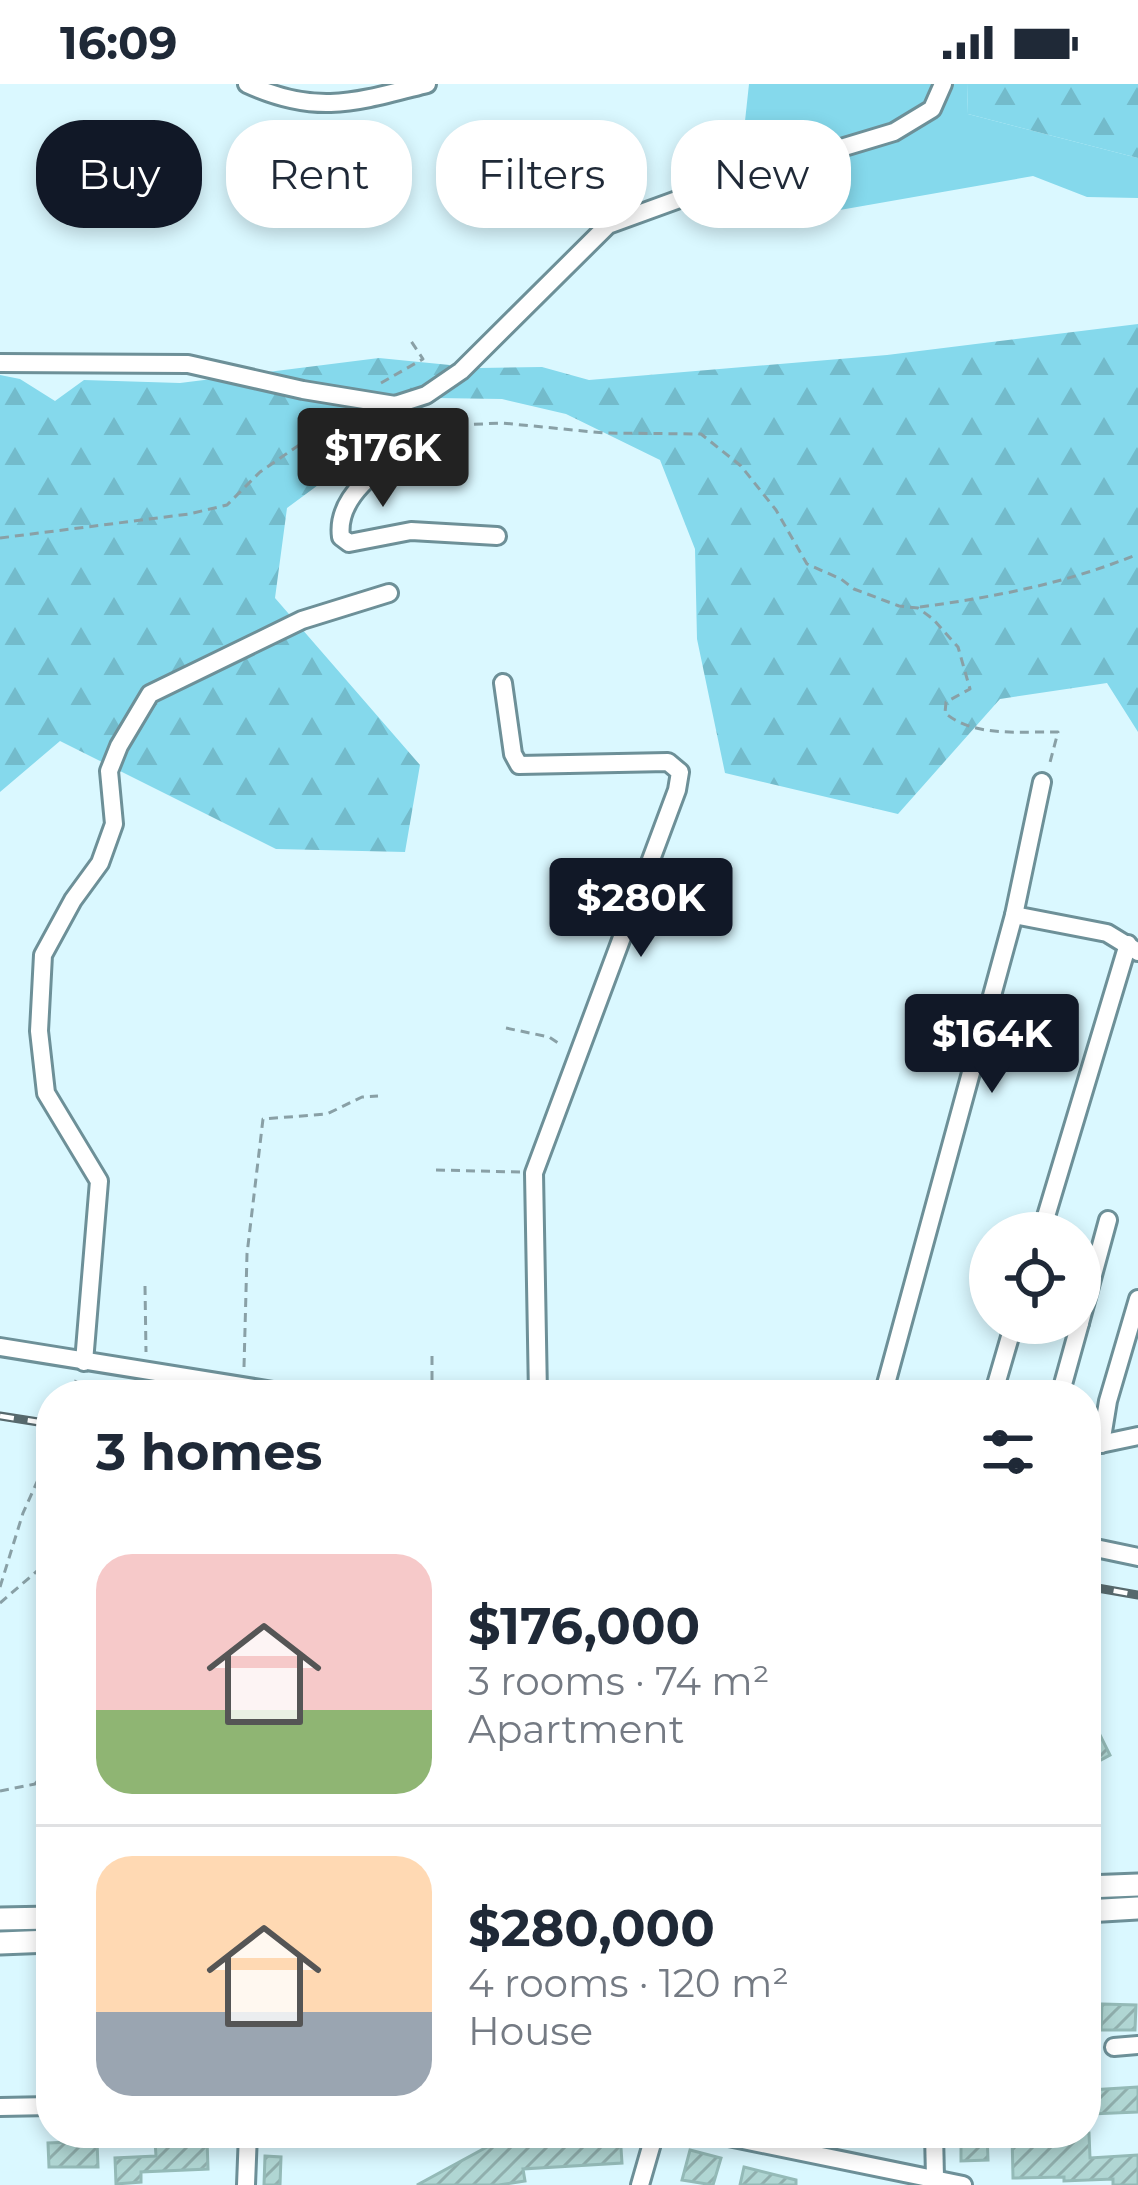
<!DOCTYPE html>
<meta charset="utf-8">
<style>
:root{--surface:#fff;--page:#f6f6f7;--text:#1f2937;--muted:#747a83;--line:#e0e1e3;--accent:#111827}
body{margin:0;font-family:Montserrat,sans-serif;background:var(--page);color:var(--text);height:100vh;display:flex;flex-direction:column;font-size:45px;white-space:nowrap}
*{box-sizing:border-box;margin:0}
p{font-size:39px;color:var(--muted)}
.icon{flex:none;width:66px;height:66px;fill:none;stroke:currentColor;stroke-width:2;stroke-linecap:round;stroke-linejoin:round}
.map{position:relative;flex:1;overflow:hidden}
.side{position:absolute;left:36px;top:1296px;width:1065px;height:768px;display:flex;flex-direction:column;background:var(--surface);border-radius:48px;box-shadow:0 6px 18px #0003}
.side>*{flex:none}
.hud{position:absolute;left:36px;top:36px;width:1068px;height:108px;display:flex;gap:24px}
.controls{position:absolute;left:969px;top:1128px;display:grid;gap:24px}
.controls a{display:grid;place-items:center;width:132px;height:132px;border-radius:50%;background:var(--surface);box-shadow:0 6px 18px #0003;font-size:60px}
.price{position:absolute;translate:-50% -102px;padding:0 27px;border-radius:12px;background:var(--accent);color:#fff;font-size:39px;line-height:78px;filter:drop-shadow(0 3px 6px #0008)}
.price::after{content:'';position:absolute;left:50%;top:72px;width:36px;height:27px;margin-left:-18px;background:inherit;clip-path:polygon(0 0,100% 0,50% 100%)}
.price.selected{background:#222;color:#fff}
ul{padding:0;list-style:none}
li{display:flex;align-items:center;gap:36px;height:300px;padding:0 60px}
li+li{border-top:3px solid var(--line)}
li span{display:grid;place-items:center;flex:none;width:336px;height:240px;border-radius:36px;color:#555}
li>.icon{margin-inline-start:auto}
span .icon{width:144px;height:144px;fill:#fffc;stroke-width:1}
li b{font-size:51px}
h2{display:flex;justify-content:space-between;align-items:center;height:144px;padding:0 60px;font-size:51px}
.pill{padding:0 42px;border-radius:48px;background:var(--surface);box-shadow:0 6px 18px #0003;font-size:42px;line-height:108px}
.pill.selected{background:var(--accent);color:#fff}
.status{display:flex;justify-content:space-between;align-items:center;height:84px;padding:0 60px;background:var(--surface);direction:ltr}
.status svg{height:33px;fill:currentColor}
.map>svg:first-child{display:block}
.grass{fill:#85d9ec}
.forest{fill:url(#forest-firs)}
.building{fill:url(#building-hatch);stroke:#94bab7;stroke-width:3}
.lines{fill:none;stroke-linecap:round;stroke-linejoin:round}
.minor-casing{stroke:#6d9098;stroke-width:22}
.major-casing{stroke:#6d9098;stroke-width:27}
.path{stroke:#89a0a6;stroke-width:3;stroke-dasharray:9 6;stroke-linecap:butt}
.minor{stroke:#fff;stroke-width:16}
.major{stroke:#fff;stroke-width:21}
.rail-casing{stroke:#57696d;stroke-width:9}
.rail{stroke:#fff;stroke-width:4.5;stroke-dasharray:14;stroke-linecap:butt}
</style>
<div class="status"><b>16:09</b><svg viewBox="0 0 49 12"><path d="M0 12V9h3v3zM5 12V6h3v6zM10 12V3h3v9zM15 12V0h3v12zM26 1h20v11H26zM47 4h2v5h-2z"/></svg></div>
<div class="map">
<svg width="1138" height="2101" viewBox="0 0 1138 2101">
<defs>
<pattern id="forest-firs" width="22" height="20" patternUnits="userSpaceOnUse" patternTransform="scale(3)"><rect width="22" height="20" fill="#85d9ec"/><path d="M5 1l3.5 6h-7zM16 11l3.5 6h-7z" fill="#73bbcb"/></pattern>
<pattern id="building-hatch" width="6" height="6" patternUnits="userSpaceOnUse" patternTransform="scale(3)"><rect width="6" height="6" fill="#b0d6d3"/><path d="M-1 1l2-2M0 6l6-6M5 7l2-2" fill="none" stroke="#90afad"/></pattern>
</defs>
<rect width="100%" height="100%" fill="#daf8ff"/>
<!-- grass -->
<polygon class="grass" points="749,0 967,0 968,30 1138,74 1138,114 1087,113 1033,92 817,130 788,95 738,102"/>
<!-- forest -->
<g class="forest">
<polygon points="967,0 1138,0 1138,74 968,30"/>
<polygon points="1138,240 1138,648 1107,599 1000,615 898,730 725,689 697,555 695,465 660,376 566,330 502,315 436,314 287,424 275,514 420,681 405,768 276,765 60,657 0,708 0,291 20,295 55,317 84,296 180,299 379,274 480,284 542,283 589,296 887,271"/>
</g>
<!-- building -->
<g class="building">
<polygon points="1086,1623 1110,1671 1086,1684"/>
<polygon points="1102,1920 1136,1921 1135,1946 1101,1946"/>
<polygon points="1138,2003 1138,2028 1092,2030 1091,2006"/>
<polygon points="620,2049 622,2079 523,2085 525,2097 499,2101 417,2101 487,2063 540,2056 540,2052"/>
<polygon points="987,2049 988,2076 961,2077 961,2050"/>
<polygon points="1012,2049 1089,2049 1090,2074 1138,2071 1138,2101 1113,2101 1113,2095 1064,2097 1064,2093 1013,2094"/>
<polygon points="207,2055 208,2085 141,2088 141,2098 116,2100 115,2074 156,2072 155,2057"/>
<polygon points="97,2057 98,2083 49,2083 48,2059"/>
<polygon points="690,2066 721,2074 713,2101 682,2096"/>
<polygon points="265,2072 281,2073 280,2101 264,2101"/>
<polygon points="744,2083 796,2096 796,2101 740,2101"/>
</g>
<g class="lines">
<defs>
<g id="minor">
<path d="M247,0C317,32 356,18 427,0"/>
<polyline points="0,279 188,280 303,306 395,321 426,311 461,287 608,141 718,101 894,48 932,25 943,0"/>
<path d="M439,343C404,370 334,402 341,453L349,459L411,447L497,452"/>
<polyline points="503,599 513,670 519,681 668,678 680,688 677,706 534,1089 538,1311"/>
<polyline points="1014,831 1107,849 1138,868"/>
<polyline points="1041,1149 1128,860"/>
<polyline points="1080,1239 1108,1136"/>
<polyline points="0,1263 298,1311"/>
<polyline points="84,1278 99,1097 46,1009 39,947 43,871 73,816 100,779 114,740 109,687 119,662 150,610 302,536 389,509"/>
<polyline points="883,1311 1014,831 1042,698"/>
<polyline points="993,1311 1014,1239"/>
<polyline points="1060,1311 1080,1239"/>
<polyline points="1101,1360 1108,1317 1138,1215"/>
<polyline points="1086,1363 1138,1352"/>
<polyline points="1086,1462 1138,1473"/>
<polyline points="1114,1963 1138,1961"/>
<polyline points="0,2023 51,2022"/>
<polyline points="709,2049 963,2101"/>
<polyline points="934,2049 935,2094"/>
<polyline points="246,2101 248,2049"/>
<polyline points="640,2101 655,2049"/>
</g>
<g id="major">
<polyline points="1086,1803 1138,1801"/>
<polyline points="1086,1827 1138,1824"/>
<polyline points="0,1835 51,1834"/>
<polyline points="0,1859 51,1857"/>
</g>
</defs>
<!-- minor casing -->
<use href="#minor" class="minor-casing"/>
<!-- major casing -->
<use href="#major" class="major-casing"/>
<!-- path -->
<g class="path">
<polyline points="381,299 423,275 411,257"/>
<path d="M459,341L502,339L604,349L701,350L741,382L776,426L807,480L841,495L854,505L899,522L918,524L933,535L958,563L970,605L946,618L945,629C975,654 1021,647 1058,648L1049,682"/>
<polyline points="0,454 189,430 227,421 260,388 302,359 318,335 331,328"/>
<path d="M920,523C995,513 1068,499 1138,470"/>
<polyline points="506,944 549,953 561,961"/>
<polyline points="436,1086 520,1088"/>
<polyline points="145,1202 146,1268"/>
<polyline points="244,1283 247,1170 263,1035 327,1030 362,1013 378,1012"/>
<polyline points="70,1311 76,1296"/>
<polyline points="432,1311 432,1269"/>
<polyline points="0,1503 23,1429 51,1367"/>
<polyline points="0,1519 51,1475"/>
<polyline points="0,1707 35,1700 51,1680"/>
</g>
<!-- minor -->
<use href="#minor" class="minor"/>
<!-- major -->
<use href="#major" class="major"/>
<defs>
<g id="rail">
<polyline points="0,1332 51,1340"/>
<polyline points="1086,1502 1138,1511"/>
</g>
</defs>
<!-- rail casing -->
<use href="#rail" class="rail-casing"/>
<!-- rail -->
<use href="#rail" class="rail"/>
</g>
</svg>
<div class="controls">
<a><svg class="icon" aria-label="locate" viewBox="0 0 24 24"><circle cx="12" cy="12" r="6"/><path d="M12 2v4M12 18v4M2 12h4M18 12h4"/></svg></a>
</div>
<b class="price selected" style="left:383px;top:426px">$176K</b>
<b class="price" style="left:641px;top:876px">$280K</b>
<b class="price" style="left:992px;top:1012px">$164K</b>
<div class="hud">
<a class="pill selected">Buy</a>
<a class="pill">Rent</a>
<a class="pill">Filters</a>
<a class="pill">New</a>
</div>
<section class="side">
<h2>3 homes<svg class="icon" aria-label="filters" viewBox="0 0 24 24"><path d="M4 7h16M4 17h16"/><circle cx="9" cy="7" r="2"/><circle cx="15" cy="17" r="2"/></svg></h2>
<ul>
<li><span style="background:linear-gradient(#f6c9c9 65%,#8fb573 0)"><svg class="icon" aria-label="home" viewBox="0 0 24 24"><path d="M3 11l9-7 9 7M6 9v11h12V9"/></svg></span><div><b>$176,000</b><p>3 rooms · 74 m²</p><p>Apartment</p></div></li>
<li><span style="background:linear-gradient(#ffd9b3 65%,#9aa5b1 0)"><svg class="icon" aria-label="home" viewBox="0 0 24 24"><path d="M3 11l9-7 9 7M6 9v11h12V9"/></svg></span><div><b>$280,000</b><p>4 rooms · 120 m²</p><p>House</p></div></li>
</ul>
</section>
</div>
